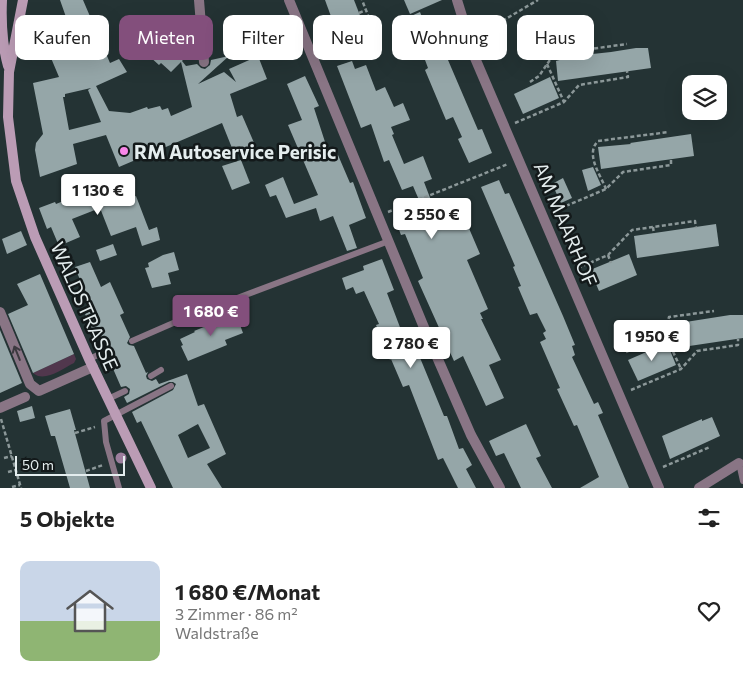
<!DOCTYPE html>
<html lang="de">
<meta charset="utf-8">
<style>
:root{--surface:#fff;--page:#f6f6f6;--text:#222;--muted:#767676;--accent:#834f7c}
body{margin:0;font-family:Commissioner,sans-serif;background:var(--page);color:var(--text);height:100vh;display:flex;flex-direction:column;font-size:19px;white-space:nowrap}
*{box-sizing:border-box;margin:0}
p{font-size:16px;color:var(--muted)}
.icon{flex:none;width:28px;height:28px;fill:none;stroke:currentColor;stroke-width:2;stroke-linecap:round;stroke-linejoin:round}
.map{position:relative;height:488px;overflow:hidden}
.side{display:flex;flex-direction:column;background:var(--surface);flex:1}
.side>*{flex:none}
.banner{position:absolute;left:15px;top:15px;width:714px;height:45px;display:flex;gap:10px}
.fabs{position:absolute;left:682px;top:75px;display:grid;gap:10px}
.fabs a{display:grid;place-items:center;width:45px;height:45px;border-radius:10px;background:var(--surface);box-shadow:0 5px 20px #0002;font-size:25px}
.scale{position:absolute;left:15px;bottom:12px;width:110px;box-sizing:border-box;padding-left:5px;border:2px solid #e4edee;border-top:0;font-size:14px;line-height:18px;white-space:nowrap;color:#e4edee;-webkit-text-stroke:4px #13191a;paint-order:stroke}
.price{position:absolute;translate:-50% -42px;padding:0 11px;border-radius:5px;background:#fff;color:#222;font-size:16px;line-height:32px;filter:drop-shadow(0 1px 2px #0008)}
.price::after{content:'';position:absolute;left:50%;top:30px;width:15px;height:11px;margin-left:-8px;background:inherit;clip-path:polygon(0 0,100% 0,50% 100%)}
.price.active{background:var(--accent);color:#fff}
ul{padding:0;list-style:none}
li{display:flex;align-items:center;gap:15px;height:125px;padding:0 20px}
li span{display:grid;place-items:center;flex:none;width:140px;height:100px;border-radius:10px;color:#555}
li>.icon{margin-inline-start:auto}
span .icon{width:60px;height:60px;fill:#fffc;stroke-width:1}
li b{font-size:21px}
h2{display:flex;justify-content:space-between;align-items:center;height:60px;padding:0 20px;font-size:21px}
.chip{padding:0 18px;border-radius:10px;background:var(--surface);box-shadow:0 5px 20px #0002;font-size:18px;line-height:45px}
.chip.active{background:var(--accent);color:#fff}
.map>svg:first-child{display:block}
.green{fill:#51374d}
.building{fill:#95a6a8;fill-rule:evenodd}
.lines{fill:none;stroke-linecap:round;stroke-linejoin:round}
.path{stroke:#8c9899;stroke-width:2.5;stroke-dasharray:4 2.5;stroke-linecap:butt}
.lane{stroke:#897585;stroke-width:6}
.street{stroke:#897585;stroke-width:10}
.secondary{stroke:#bb9cb5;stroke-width:10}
.tree{fill:#9c7e9d}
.oneway{stroke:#3c393f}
.poi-dot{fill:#f987e9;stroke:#13191a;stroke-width:2}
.labels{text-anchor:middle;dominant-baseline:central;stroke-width:5;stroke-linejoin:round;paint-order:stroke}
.poi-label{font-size:19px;font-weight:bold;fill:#e4edee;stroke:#13191a;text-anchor:start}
.street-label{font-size:19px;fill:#e4edee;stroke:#13191a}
</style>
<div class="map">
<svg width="743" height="488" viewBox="0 0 743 488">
<rect width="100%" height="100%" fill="#243334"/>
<!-- green -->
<path class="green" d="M74,354L76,359L74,363C62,369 44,383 33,373Z"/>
<!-- building -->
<g class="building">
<path d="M60,0H83L110,63L119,59L127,72L96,86L109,111L130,113L147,107L148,109L160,106L162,110L168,108L171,116L192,107L181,62L171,72L161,63L159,65L139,47L154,30L151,25L164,18L177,44L184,36L195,46L182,61L186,66L197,64L201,68L205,69L210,65L211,60L229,56L198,84L224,72L236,82L229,69L258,56L267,79L230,94L237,117L242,115L255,145L234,153L222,123L119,167L106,135L73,144L77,164L40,177L35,150L36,143L43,134L33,83L59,77L43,39L55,34L51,23L66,17ZM91,88L88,90L101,122L69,130L63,97H65V94Z"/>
<polygon points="325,0 354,0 366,31 340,41"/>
<polygon points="404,0 442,0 410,14"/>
<polygon points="420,12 433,45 444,40 452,58 448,60 478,130 482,129 492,153 469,163 458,139 462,137 453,117 446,120 425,70 428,68 409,17"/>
<polygon points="636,48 648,48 651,68 558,81 556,61 574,56 611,52"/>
<polygon points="352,61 355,69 366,65 376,91 385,87 394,107 403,103 410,120 391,127 394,134 392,135 404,164 423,156 432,179 424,182 442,229 465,219 480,254 467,260 488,309 480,313 483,319 481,319 501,360 489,365 504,398 486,406 463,356 454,361 418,281 423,278 405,234 401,235 395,219 422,207 413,186 402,190 389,160 384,162 371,124 361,128 337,66"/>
<polygon points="305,76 319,106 314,108 326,145 331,157 338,155 350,183 353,182 366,218 349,225 357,248 347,251 333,216 320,221 316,208 286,218 276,195 270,197 265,185 283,177 294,204 318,195 288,125 302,120 287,84"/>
<polygon points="550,77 559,98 523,114 514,94"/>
<polygon points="691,134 694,156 601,169 598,147 631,144 630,143"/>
<polygon points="241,160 250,183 232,190 222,166"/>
<polygon points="593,167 601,185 588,191 582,170"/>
<polygon points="563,178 572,198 561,203 552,184"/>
<polygon points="499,180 505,194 509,193 563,316 575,345 572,346 575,355 572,357 594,404 598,402 603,413 598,415 629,488 580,488 599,477 577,425 574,426 557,389 560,388 540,342 546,339 543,333 546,331 537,313 530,315 518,287 521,286 513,267 515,266 481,187"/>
<polygon points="112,187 117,203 136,196 149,230 157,227 160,240 142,246 136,227 111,236 100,208 72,219 80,237 59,246 51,227 47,229 39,208 55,202 56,204 78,195"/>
<polygon points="716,224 719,246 637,258 634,236"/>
<polygon points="21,231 27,245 7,254 2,239"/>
<polygon points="113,244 117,255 100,261 96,250"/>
<polygon points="174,252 179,270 168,273 171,284 152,288 145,268 149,267 148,263 163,255"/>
<polygon points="629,254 637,275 599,291 590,270"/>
<polygon points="382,259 394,290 387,293 409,351 416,348 444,416 447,416 459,449 463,448 472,465 466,469 476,488 458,488 443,458 438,460 409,385 403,387 391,359 390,360 376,325 379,324 364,291 356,294 353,287 346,290 342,278 364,270 363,266"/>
<path d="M90,262L101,287L110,282L124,313L120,315L130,337L127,343L129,345L134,346L146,373L148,372L146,376L147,379L152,381L156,379L159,384L187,374L198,406L204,404L226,454L207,464L222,488H173L141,421L137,423L132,412L173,390L176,384L173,382H169L127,403L124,397L129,394L130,389L126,386L121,387L111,364L112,362L109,355L112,352L111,349L105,346L96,327L92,329L85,314L94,309L78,275L75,267ZM198,424L210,448L188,458L178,435Z"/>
<polygon points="40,274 74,354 33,373 8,314 28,305 17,284"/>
<polygon points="236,314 243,333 225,340 227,345 188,361 181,346 183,345 180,339 195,332 194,331"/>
<polygon points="730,315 743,315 743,338 676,348 673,324"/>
<polygon points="0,330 22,383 0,393"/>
<polygon points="667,343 676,365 638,381 628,360"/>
<polygon points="32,406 35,418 20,422 17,411"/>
<polygon points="70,409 76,430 74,430 90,488 70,488 55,436 51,436 45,416"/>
<polygon points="712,417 720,436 670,459 662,436 702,419 702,421"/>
<polygon points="526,424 541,456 536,458 552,488 521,488 504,453 496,456 489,441"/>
</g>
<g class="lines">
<!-- path -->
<g class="path">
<polyline points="359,13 366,10"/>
<polyline points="480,34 538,0"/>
<polyline points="323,53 375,33 362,0"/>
<polyline points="547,64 564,102"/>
<polyline points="530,82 539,76 554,54 627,44"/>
<polyline points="515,123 564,102 579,85 628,77 627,71"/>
<path d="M606,189C600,174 585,154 598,141L669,132"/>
<polyline points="554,211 606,189 623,172 671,165 671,159"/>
<polyline points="388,212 508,164"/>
<polyline points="653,227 654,234"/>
<polyline points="608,255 611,263"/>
<polyline points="578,268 608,255 632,230 695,221 696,228"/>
<polyline points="665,334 681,369"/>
<polyline points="626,352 665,334 669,317 714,311"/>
<polyline points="631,390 681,369 697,351 738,345 738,339"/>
<polyline points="1,419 21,488"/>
<polyline points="75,433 95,427"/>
<polyline points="4,458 12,456"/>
<polyline points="663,467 710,447"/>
<polyline points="86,471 103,465"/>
<polyline points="8,472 16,470"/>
<polyline points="12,487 20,485"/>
</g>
<!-- lane -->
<g class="lane">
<polyline points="132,341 187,317 389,241"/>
<polyline points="89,359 107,351"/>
<polyline points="151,376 161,370"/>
<polyline points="108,399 125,391"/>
<polyline points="739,463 743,481"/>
<polyline points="119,488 106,442 104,421 171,386"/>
</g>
<!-- street -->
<g class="street">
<polyline points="199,0 204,62"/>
<polyline points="289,0 423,325 471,435 500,488"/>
<polyline points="457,0 475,58 659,488"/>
<polyline points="0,312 30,384 39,391 93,367"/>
<polyline points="0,408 25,397"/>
<polyline points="699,488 739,463"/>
</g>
<!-- secondary -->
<g class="secondary">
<path d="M2,0C1,23 2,44 8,66"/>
<polyline points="23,0 9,72 8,117 16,181 35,237 89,359 151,488"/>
</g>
</g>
<!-- trees -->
<circle class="tree" cx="121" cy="458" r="5.5"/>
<!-- one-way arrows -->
<defs><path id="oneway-shaft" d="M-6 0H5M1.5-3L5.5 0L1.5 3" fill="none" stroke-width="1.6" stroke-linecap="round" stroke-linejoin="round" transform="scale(1.25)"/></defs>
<use class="oneway" href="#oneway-shaft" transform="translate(17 353) rotate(-112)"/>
<!-- markers -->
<circle class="poi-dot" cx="124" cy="151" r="5"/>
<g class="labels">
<!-- poi labels -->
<g class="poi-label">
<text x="134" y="151">RM Autoservice Perisic</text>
</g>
<!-- street labels -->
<g class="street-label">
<text transform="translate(566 224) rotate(67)">AM MAARHOF</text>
<text transform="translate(85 306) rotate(66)">WALDSTRASSE</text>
</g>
</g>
</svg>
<div class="fabs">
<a><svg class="icon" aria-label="layers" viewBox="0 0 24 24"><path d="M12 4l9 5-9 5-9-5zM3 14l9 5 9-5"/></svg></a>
</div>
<div class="scale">50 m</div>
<b class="price" style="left:98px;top:216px">1 130 €</b>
<b class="price" style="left:432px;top:240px">2 550 €</b>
<b class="price active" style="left:211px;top:337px">1 680 €</b>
<b class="price" style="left:652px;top:362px">1 950 €</b>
<b class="price" style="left:411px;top:369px">2 780 €</b>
<div class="banner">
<a class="chip">Kaufen</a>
<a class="chip active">Mieten</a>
<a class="chip">Filter</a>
<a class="chip">Neu</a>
<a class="chip">Wohnung</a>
<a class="chip">Haus</a>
</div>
</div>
<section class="side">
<h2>5 Objekte<svg class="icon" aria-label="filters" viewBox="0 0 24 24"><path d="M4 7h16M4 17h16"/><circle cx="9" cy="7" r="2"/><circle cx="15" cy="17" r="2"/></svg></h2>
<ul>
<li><span style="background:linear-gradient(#c9d6e8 60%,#8fb573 0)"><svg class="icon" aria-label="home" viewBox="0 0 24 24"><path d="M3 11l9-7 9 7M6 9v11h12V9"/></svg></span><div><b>1 680 €/Monat</b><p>3 Zimmer · 86 m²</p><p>Waldstraße</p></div><svg class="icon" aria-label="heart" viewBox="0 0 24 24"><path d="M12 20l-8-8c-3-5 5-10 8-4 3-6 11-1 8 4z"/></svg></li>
</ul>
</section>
